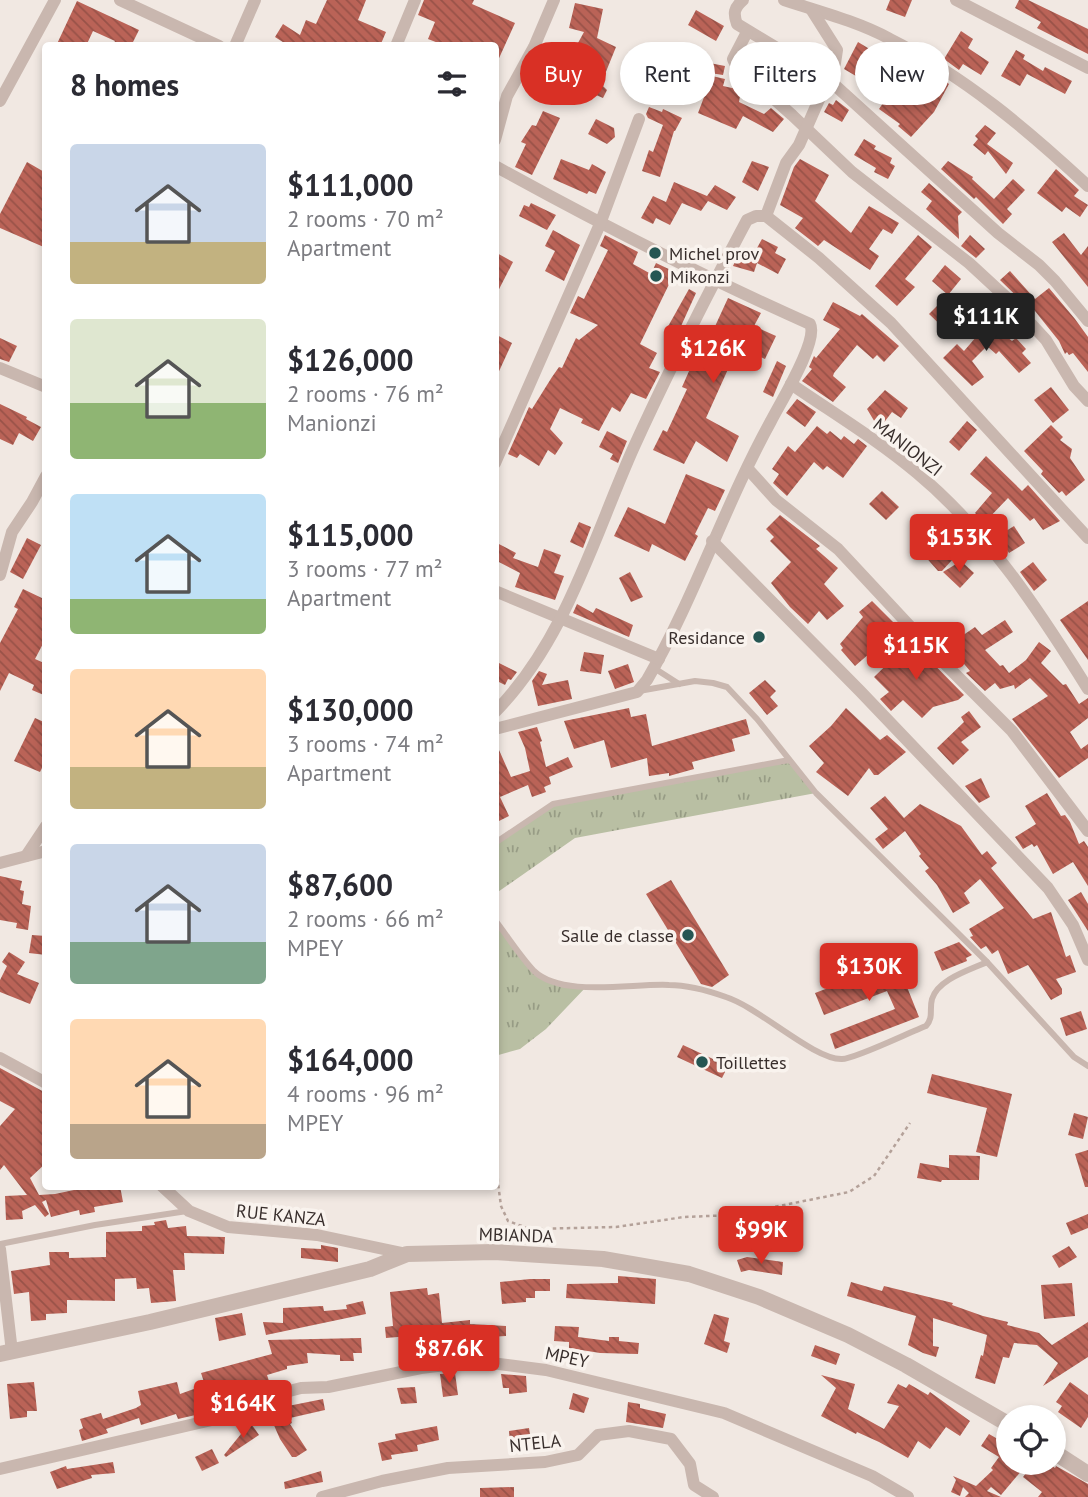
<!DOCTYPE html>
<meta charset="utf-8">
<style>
:root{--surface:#fff;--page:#f7f7f7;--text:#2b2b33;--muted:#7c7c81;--accent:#d93025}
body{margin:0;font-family:"PT Sans",sans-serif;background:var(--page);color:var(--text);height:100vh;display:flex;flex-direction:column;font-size:26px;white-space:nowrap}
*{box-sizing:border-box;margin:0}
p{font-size:23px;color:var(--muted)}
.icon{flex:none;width:38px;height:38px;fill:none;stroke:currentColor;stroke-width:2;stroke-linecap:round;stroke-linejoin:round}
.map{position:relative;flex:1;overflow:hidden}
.panel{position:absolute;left:42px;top:42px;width:457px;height:1148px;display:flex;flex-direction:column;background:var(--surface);border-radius:7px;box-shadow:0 4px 10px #0003}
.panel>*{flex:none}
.guide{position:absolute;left:520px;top:42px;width:462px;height:63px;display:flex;gap:14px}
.buttons{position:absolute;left:996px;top:1405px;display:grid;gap:14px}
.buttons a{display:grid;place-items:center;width:70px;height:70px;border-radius:50%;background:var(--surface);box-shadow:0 4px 10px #0003;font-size:35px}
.price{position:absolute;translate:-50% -60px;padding:0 16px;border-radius:7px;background:var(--accent);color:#fff;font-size:23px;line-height:46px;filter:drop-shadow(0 2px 4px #0008)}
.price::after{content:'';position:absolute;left:50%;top:42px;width:21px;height:16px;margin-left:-10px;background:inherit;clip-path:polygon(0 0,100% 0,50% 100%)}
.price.on{background:#222;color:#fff}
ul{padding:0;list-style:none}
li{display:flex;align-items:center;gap:21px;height:175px;padding:0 28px}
li span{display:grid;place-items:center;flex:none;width:196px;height:140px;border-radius:7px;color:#555}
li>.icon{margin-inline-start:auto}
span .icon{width:84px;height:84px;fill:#fffc;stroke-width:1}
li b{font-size:30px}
h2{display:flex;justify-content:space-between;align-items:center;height:84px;padding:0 28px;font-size:30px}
.tag{padding:0 24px;border-radius:32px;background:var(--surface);box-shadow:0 4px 10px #0003;font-size:24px;line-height:63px}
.tag.on{background:var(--accent);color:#fff}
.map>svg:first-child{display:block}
.grass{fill:url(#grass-tufts)}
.building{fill:url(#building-back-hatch)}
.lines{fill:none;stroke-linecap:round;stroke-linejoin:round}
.path{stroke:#b4a199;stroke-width:2.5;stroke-dasharray:3.5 3.5;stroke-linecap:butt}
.service{stroke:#c9b7af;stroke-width:6}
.minor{stroke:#c9b7af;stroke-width:12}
.tertiary{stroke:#c9b7af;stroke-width:16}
.poi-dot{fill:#255653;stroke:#f9f3ee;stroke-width:2.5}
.labels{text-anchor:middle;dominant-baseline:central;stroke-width:7;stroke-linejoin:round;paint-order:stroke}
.poi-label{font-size:18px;fill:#382e2c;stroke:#f9f3ee;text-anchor:start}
.street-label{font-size:18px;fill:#382e2c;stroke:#f9f3ee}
</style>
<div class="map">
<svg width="1088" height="1497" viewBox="0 0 1088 1497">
<defs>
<pattern id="grass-tufts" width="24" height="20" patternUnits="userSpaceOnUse" patternTransform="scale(1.75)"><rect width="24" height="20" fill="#b9bfa3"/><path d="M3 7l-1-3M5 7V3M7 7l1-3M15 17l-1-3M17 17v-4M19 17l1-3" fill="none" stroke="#979c85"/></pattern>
<pattern id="building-back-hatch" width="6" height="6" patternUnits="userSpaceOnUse" patternTransform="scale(1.75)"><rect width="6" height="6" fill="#ba6357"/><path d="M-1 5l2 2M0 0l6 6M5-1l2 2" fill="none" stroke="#985248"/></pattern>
</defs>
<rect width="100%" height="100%" fill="#f1e8e2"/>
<!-- grass -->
<g class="grass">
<polygon points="789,760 816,793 575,838 495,894 495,843 553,804"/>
<polygon points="495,920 535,972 550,981 587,986 546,1029 520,1049 495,1056"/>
</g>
<!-- building -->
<g class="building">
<polygon points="327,0 366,0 358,20 386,32 380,46 289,46 275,37 283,24 300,35 306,20 316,24"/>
<polygon points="424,0 474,0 472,4 515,23 495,67 495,46 446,46 428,39 435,22 418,15"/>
<polygon points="890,0 912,0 905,17 886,10"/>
<polygon points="1019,0 1028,0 1088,29 1088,54 1037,28 1041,22 1015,8"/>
<polygon points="77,1 139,30 131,46 112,46 115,41 93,31 86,46 56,46"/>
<polygon points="575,3 603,9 597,38 616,47 601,84 607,90 603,98 575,86 574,90 561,84 557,93 537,84 549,55 567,63 584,32 569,28"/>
<polygon points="696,10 724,26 716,41 688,25"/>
<polygon points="961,31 973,39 968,48 989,62 981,75 963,64 959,70 944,59"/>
<polygon points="858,42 876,53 861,79 844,69"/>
<polygon points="641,45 672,59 675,50 696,54 694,60 725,66 723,75 691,70 683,99 668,97 671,80 634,60"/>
<polygon points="753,45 807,76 798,91 745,57"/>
<polygon points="1016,50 1025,55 1023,59 1043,71 1045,67 1072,81 1065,94 1027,74 1020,86 1001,76"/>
<polygon points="901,71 933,85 938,76 949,84 934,112 911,137 898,126 900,124 879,109 887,97 889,99"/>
<polygon points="712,76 725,79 723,86 741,90 739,102 764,114 771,108 784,119 773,132 743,116 736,129 698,113"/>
<polygon points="836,100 849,110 842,122 824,112 829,103 833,105"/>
<polygon points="649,107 662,112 663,109 682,118 675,131 674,131 660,177 642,171 649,150 653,152 663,125 648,118 646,114"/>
<polygon points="543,111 560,118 532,175 515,167 526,144 521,142 532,125 536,126"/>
<polygon points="596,119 614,128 615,137 607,144 588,134"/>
<polygon points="985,125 996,133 987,144 1013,163 1006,174 988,151 985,155 973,145 978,139 975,136"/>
<polygon points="864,139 876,146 874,149 892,158 890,163 895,166 888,179 874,172 876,168 854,155"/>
<polygon points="561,159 589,170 592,164 606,172 596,194 589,191 587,194 553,179"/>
<polygon points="800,159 829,175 815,201 851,233 869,206 899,223 892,234 883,229 869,249 879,256 870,270 824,240 818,246 795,228 803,218 780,205 794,167"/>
<polygon points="752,161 769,167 758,191 742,182"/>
<polygon points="948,161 973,177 972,179 994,199 1013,179 1025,190 1007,209 1012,214 1003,224 976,197 974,199 941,169"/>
<polygon points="27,162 46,173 46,248 0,228 0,214"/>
<polygon points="1056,169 1079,190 1074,196 1088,205 1080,217 1066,207 1062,212 1037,193"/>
<polygon points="674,182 707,196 715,185 736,197 727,210 708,201 701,211 682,203 670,225 656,218 653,224 641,218 653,196 666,202"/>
<polygon points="929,183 962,212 958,216 959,239 926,209 932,201 921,192"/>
<polygon points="531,203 556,215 547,230 519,216 524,205 529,207"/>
<polygon points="553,230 580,245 564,281 545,271 555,251 545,246"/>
<polygon points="1064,233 1081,255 1088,246 1088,287 1052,242"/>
<polygon points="605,235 638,252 633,264 651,274 656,263 675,272 640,344 657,353 649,368 660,372 646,399 631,393 620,412 612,407 599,431 581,423 583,419 560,408 550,429 563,443 555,455 548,450 539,466 520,454 517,458 508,454 529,407 532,409 552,377 559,367 562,368 576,338 579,340 598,325 570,313 578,296 584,299 608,250 600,246"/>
<polygon points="918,235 932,247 905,279 915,287 897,306 875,286"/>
<polygon points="970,235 985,249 976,258 961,246"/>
<polygon points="762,239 778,247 775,253 786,259 778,274 757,263 754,272 733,266 739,253 752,257"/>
<polygon points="495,252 513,262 495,297"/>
<polygon points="945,265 961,279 948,295 932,281"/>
<polygon points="1010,271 1035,299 1049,288 1075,319 1088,337 1088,372 1073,353 1069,355 1067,352 1065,354 1059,341 1031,306 1029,308 1000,280"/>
<polygon points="689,289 696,293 677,335 666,330"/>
<polygon points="728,298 761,313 754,326 776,336 765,359 738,347 706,418 739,436 727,462 696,441 684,464 653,450 663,430 667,432 687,389 682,387 701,344 706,346"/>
<polygon points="833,302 860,316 862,314 899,346 884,362 877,355 873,359 857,345 834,373 833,376 846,387 833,402 802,381 812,369 809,367 814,356 816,358 840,329 823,320"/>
<polygon points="937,306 956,323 948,332 929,314"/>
<polygon points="989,322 1012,341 1016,338 1026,349 1022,353 1031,363 1019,373 999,351 996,354 987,346 972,361 984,377 972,386 943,358 957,344 964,351"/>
<polygon points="495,334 512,343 495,380"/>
<polygon points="0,338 17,346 9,362 0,359"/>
<polygon points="777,361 786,366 773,397 763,392"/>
<polygon points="1051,387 1069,410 1053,423 1034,400"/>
<polygon points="885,390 908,408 901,418 892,412 879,429 867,409"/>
<polygon points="797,399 816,412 805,427 786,413"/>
<polygon points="0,404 27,417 26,419 41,427 33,441 19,433 13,445 0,439"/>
<polygon points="967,421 977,430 959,451 949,442"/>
<polygon points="1051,425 1063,437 1060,440 1072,449 1070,458 1085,480 1066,496 1062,491 1059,493 1041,474 1043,471 1024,451"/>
<polygon points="817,426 827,434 830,431 841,440 844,436 854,444 858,439 867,446 843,478 827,466 823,470 814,462 787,496 773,483 779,474 772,469 788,446 795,452"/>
<polygon points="607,431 627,441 618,463 610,459 613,454 599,447"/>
<polygon points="986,456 1022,491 1028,485 1060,521 1043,530 1034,518 1030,521 1008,498 985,522 975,513 992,493 970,474"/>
<polygon points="686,474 725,490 715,511 708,508 695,534 698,536 685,561 652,544 649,552 614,536 628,507 665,524"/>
<polygon points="882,491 899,507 886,520 869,504"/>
<polygon points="780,515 820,546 816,549 838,568 824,584 844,606 827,620 819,611 808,624 790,607 771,583 791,562 770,541 774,537 766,529"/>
<polygon points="579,522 591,527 583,548 570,542"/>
<polygon points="1014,526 1025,543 1009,553 998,536"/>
<polygon points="27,538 41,545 23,579 10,572"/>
<polygon points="938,541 953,559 942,571 938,571 923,554"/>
<polygon points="495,542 516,553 513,558 538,567 544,549 561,555 554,573 564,576 555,600 515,587 520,573 495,560"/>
<polygon points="961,561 974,573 960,588 943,572"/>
<polygon points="1033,562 1047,580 1034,591 1020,572"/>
<polygon points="630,572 643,597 631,602 619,578"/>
<polygon points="23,589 46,600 46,638 35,659 44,663 46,660 46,696 32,690 34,685 9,673 0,691 0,643 18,609 14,607"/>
<polygon points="872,601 899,628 855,666 841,650 843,648 840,644 863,617 859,612"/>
<polygon points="1088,601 1088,660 1060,620"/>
<polygon points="577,604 593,613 596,608 633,625 629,637 573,613"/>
<polygon points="1005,620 1013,632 985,650 1000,666 1003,665 1009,673 1026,660 1039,642 1051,651 1041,663 1063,685 1066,684 1079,704 1088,698 1088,718 1070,732 1081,749 1088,744 1088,758 1059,778 1012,719 1048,696 1030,678 1015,689 1014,685 1000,689 995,683 985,691 966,673 970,671 955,653 950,657 943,649 975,627 982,635"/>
<polygon points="911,641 964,695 958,700 933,707 922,718 903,700 891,711 880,699 889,692 874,677"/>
<polygon points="584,652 604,655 601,674 580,671"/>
<polygon points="495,661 517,672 511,680 508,679 505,685 495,680"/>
<polygon points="628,664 634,682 615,689 608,671"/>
<polygon points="539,671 547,674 542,685 568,680 572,699 538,706 532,681"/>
<polygon points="765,680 776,691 770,697 778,706 767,715 749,693"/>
<polygon points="629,708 631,717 646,714 652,746 746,719 750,734 732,739 735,751 692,762 694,769 669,776 669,773 649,776 647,758 611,768 604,740 574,749 564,721"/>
<polygon points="846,708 880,740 887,735 906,752 878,775 874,775 869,768 848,796 816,772 824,763 809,746 831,726"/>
<polygon points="969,711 981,727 961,742 969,750 953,765 937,748 964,722 961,717"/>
<polygon points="35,718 46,723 46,760 40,772 14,761"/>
<polygon points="537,727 542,741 540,742 546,767 568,757 573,767 549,777 551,784 544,787 546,792 532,797 528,785 500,797 509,816 495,823 495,741 511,777 530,771 525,748 518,732"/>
<polygon points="981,778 990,797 979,803 965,786"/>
<polygon points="1047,793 1061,816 1065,815 1070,822 1079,844 1084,841 1088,847 1088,886 1073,862 1053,874 1037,845 1034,847 1032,844 1023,849 1015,837 1036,824 1025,806"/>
<polygon points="885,796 904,818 920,804 961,826 982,855 987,851 997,863 991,868 1033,919 1051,912 1066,957 1070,955 1076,972 1056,979 1062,989 1062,994 1051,1000 1028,965 1008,974 998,950 992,954 986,946 981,949 970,937 973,936 969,929 1004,908 980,879 964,893 970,903 953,913 937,885 925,871 929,868 919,856 921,854 905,831 883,849 875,839 888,829 870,808"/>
<polygon points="0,876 22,881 20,890 24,891 22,904 31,906 28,930 16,928 17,923 0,920"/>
<polygon points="671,880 729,975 712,987 701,984 646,894"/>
<polygon points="1081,892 1088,904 1088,931 1068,900"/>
<polygon points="32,935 46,936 46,955 29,953"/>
<polygon points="959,942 972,955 966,958 967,961 942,971 934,952"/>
<polygon points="9,952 25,962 17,974 39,983 30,1004 0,992 0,980 7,966 2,962"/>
<polygon points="897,962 919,1017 835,1049 830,1034 895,1009 887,991 824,1015 815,993"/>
<polygon points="1081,1011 1087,1029 1066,1036 1060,1018"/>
<polygon points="683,1045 728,1066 722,1078 677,1057"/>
<polygon points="0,1068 46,1093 46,1163 30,1178 39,1195 55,1194 93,1186 120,1186 123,1202 94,1207 95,1212 80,1215 79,1210 51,1217 46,1200 42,1202 49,1214 45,1217 35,1205 22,1211 23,1219 6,1220 5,1196 27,1195 4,1165 0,1170 0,1126 15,1109 0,1101"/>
<polygon points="932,1074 1012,1094 997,1157 976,1152 987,1108 927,1093"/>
<polygon points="1074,1113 1088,1117 1083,1139 1068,1135"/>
<polygon points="1088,1150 1088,1187 1085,1187 1075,1154"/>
<polygon points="949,1155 980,1156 979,1180 942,1180 941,1182 917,1178 920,1163 949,1168"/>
<polygon points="1088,1214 1088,1228 1071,1235 1066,1223"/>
<polygon points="166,1220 168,1228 186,1226 187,1236 225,1237 224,1254 184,1253 185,1270 173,1270 176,1301 151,1303 149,1288 137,1289 136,1278 115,1279 115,1301 67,1300 67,1313 46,1314 46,1320 31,1321 29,1292 14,1294 11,1271 50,1265 49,1252 69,1252 69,1258 106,1257 106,1232 142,1231 142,1226 155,1225 154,1222"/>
<polygon points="321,1245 338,1248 338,1262 301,1258 301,1248 321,1249"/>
<polygon points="1069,1246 1077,1257 1059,1268 1052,1256"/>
<polygon points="747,1257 783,1262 782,1275 749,1270 741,1272 737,1260"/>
<polygon points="618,1276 656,1279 655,1304 566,1298 567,1284 618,1283"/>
<polygon points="530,1279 550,1279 550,1291 535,1291 535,1298 526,1298 526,1302 502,1304 500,1282"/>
<polygon points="851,1282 882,1291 884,1286 953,1303 952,1305 983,1316 1008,1322 1007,1325 1039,1333 1052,1345 1088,1322 1088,1357 1043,1386 1058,1363 1037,1345 1014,1343 1009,1358 1003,1357 995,1384 975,1378 981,1355 983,1356 987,1335 933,1318 933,1346 939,1347 936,1357 923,1353 908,1345 916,1316 847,1296"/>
<polygon points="1072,1283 1075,1316 1044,1319 1041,1285"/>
<polygon points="427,1288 428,1295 439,1293 442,1323 470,1320 470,1324 506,1326 506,1336 452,1339 453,1343 442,1344 442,1339 423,1343 421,1335 386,1338 385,1327 393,1326 390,1292"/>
<polygon points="363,1301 366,1314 266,1335 263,1322 283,1323 283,1308 323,1306 324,1311 347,1309 346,1305"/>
<polygon points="242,1313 246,1335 219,1341 215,1318"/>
<polygon points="714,1314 729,1318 724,1341 730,1343 727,1353 704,1344"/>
<polygon points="555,1326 579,1327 578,1337 609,1341 609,1337 619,1337 619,1341 639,1343 638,1354 600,1353 569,1348 569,1342 554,1341"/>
<polygon points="361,1338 362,1353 353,1353 354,1361 340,1361 340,1355 307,1353 308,1363 287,1366 287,1369 267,1375 271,1387 260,1391 259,1386 227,1395 230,1406 226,1408 178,1419 176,1414 141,1425 139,1418 106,1429 108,1433 82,1441 79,1430 83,1428 80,1419 101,1413 103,1419 136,1408 141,1405 138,1391 177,1382 180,1394 205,1385 201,1373 272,1354 268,1340"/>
<polygon points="815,1345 840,1354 836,1365 811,1356"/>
<polygon points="455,1373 458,1395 443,1397 440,1374"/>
<polygon points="501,1374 526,1376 527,1392 509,1394 509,1388 503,1388"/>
<polygon points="821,1375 855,1384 848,1409 884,1429 899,1406 887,1403 898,1384 906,1388 909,1384 928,1395 930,1392 970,1421 960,1436 946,1427 930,1449 918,1441 908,1458 879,1442 857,1432 856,1434 821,1416 836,1388"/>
<polygon points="34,1382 37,1411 27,1411 27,1417 10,1419 7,1384"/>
<polygon points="1070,1382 1088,1395 1088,1417 1081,1428 1058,1412 1062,1406 1056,1402"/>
<polygon points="415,1387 417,1403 401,1404 397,1388"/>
<polygon points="573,1393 589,1398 584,1413 569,1409"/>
<polygon points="323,1399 325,1410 290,1418 292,1423 290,1424 307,1450 296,1457 292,1457 280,1439 266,1407 276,1403 278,1408"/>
<polygon points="628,1402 640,1404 640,1408 666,1414 663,1428 626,1422"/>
<polygon points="252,1425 259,1435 226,1457 224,1455 245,1429"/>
<polygon points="437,1426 439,1440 417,1445 418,1451 391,1455 392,1459 382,1461 378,1443 396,1439 395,1434"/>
<polygon points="529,1428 531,1441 510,1444 509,1431"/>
<polygon points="989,1434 1008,1445 1008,1463 1028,1463 1001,1495 991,1487 987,1491 1001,1497 965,1497 969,1493 963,1487 960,1496 951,1492 956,1480 953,1476 976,1486 993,1470 991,1468 999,1457 981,1446"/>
<polygon points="212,1449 219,1463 202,1471 195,1457"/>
<polygon points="113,1462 115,1473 91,1475 92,1478 57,1489 50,1472 66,1466 67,1469"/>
<polygon points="1034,1463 1049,1463 1055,1468 1056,1466 1088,1484 1088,1497 1038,1497 1042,1492 1023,1477"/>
<polygon points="321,1471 323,1482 285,1489 284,1482"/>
<polygon points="514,1487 514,1497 480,1497 480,1488"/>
</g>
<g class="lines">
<!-- path -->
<polyline class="path" points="495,1115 498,1183 501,1206 508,1221 530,1229 616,1227 684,1217 734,1215 849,1192 874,1176 910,1123"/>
<!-- service -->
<g class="service">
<polyline points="654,668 679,684"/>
<polyline points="639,691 695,681 713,683 727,687 757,719 816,793 987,962 1074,1057 1088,1066"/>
<polyline points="495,843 553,804 789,760"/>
<path d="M495,920C508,937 520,956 534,971C562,998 633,983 669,985C688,985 709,991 726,997C760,1008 814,1060 842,1059C855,1059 910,1032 926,1026C934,1017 929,1010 932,999C938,979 970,970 987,962"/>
<polyline points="0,1244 95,1225 187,1211"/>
</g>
<!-- minor -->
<g class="minor">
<polyline points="120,0 219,46"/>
<path d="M743,0C734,8 733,13 737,24L828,79L998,233L1039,265L1055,281L1088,321"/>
<path d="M784,0C818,11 859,22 890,39C964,76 1028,130 1088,186"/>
<polyline points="956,0 1088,68"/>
<polyline points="747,32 733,59 736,65 792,115 852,172 969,263 1008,299 1046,340 1074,386 1088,401"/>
<polyline points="235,46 255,0"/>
<polyline points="396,46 415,0"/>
<polyline points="0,101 55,0"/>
<polyline points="495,140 507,96 534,47 554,0"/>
<path d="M495,166C598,223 702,276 810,324C819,341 780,403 771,421C725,504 695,597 647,680L637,692L495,729"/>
<polyline points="766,216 786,163 799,145 835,63 837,50 811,9"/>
<polyline points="0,368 46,387"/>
<path d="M791,384C833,413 878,440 917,473C988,532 1040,612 1088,689"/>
<polyline points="495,463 600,224 639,119"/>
<polyline points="748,469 776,500 838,549 947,666 1012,731 1088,831"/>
<polyline points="712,541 860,691 1048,888 1073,925 1088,960"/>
<polyline points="0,575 12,532 32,502 46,476"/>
<polyline points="495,591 659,659"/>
<path d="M495,712C565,641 593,539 633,449C668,372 707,295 747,220L756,216H766L819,258L891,323L1088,538"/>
<polyline points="26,856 46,826"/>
<polyline points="0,863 46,851"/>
<polyline points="0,1058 46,1083"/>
<polyline points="162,1186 189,1211 228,1227 317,1235 407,1254"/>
<polyline points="0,1249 12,1352"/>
<polyline points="0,1469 229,1416 270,1396 301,1388 328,1387 421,1368 454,1364 491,1363 546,1370 724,1413 872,1476 908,1497"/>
<polyline points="322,1497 382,1481 448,1468 545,1462 578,1455 598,1435 629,1431 671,1439 690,1464 694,1485 713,1497"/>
</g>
<!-- tertiary -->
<g class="tertiary">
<polyline points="0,1354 150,1322 370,1269 407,1254 494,1252 603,1259 689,1274 759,1297 848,1335 906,1365 1008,1424"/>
<polyline points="1054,1452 1088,1474"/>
</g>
</g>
<!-- markers -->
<g class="poi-dot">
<circle cx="655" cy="253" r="7"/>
<circle cx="656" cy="276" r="7"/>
<circle cx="759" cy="637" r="7"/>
<circle cx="688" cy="935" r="7"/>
<circle cx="702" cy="1062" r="7"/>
</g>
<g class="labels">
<!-- poi labels -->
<g class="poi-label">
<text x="669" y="253">Michel prov</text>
<text x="670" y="276">Mikonzi</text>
<text x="745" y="637" text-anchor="end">Residance</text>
<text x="674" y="935" text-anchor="end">Salle de classe</text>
<text x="716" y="1062">Toillettes</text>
</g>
<!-- street labels -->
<g class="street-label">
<text transform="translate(908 447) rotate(38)">MANIONZI</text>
<text transform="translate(281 1215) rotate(6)">RUE KANZA</text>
<text transform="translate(516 1235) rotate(2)">MBIANDA</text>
<text transform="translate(567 1357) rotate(12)">MPEY</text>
<text transform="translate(535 1443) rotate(-6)">NTELA</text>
</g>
</g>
</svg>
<div class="buttons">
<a><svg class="icon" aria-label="locate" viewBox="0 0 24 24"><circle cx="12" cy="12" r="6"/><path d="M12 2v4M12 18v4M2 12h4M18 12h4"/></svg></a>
</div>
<b class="price on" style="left:986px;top:353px">$111K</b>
<b class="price" style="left:713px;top:385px">$126K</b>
<b class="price" style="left:959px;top:574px">$153K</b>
<b class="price" style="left:916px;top:682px">$115K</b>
<b class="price" style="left:869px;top:1003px">$130K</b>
<b class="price" style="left:761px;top:1266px">$99K</b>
<b class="price" style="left:449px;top:1385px">$87.6K</b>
<b class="price" style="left:243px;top:1440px">$164K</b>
<div class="guide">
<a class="tag on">Buy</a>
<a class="tag">Rent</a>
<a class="tag">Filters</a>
<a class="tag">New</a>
</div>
<section class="panel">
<h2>8 homes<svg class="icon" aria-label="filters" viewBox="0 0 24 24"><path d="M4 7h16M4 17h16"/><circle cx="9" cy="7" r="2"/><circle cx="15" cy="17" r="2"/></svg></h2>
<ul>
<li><span style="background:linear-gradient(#c9d6e8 70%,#c2b280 0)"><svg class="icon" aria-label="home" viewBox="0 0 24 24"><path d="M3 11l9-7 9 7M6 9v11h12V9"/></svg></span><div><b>$111,000</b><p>2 rooms · 70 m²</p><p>Apartment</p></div></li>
<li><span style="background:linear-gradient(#dfe7d0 60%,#8fb573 0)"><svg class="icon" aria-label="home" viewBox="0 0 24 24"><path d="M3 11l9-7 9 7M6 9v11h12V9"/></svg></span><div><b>$126,000</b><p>2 rooms · 76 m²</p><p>Manionzi</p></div></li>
<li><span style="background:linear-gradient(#bfe0f5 75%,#8fb573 0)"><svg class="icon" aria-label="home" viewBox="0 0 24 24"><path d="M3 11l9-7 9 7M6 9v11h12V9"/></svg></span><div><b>$115,000</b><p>3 rooms · 77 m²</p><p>Apartment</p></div></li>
<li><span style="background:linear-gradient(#ffd9b3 70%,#c2b280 0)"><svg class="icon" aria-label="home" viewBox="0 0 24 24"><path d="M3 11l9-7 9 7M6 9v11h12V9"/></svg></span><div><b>$130,000</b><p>3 rooms · 74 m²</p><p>Apartment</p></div></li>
<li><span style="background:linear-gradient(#c9d6e8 70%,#7fa58c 0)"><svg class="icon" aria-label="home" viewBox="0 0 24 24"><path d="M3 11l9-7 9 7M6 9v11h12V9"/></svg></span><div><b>$87,600</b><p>2 rooms · 66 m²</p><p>MPEY</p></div></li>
<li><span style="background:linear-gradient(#ffd9b3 75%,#b9a48a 0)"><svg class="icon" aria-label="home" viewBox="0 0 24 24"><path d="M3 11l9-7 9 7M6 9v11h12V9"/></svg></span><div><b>$164,000</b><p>4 rooms · 96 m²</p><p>MPEY</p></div></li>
</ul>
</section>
</div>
